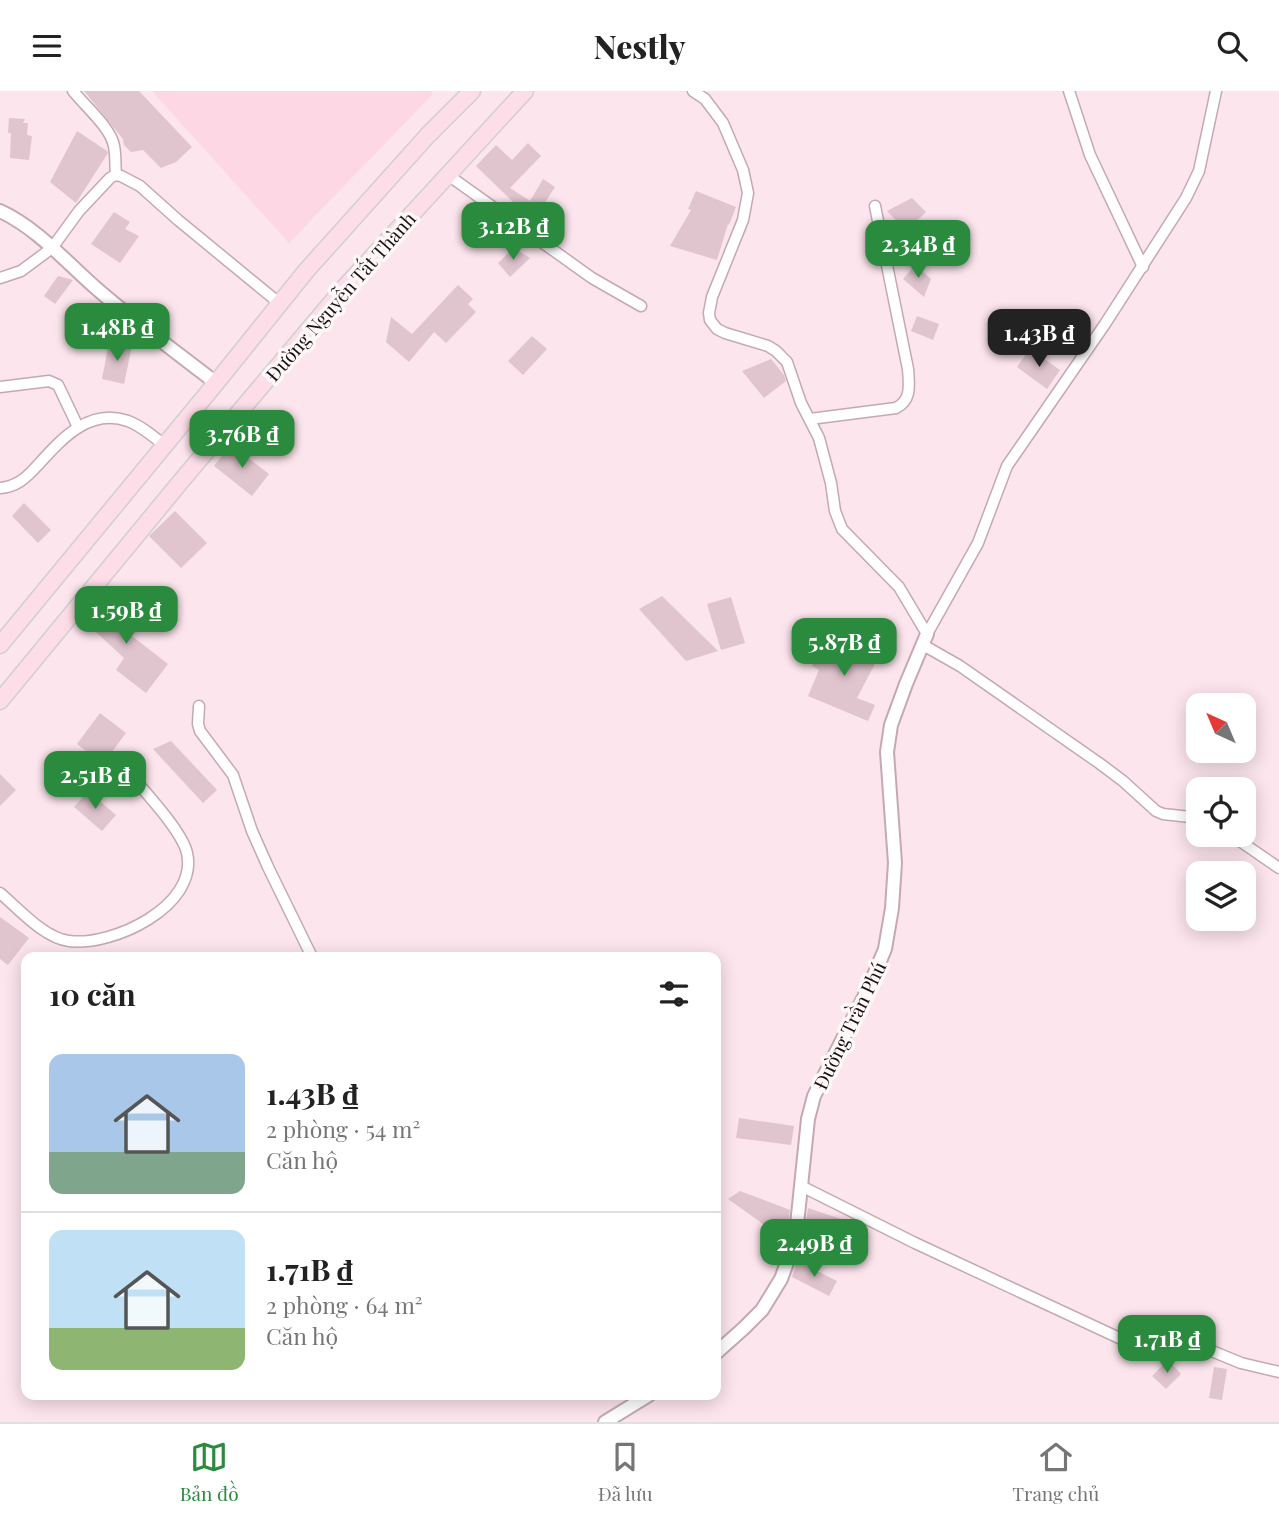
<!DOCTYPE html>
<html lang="vi">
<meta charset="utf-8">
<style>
:root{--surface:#fff;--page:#f6f6f6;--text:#222;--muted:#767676;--line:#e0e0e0;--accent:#2a8b3e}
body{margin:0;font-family:"Playfair Display",serif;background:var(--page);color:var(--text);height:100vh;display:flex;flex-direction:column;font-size:26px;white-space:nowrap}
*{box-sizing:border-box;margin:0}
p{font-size:23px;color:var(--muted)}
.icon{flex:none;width:38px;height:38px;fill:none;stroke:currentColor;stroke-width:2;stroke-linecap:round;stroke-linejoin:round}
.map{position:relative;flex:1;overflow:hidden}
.side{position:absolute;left:21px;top:861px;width:700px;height:448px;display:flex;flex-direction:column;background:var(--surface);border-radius:14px;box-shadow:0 4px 18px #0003}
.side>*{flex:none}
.needle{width:46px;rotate:316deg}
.tools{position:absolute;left:1186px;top:602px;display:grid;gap:14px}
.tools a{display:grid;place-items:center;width:70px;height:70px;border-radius:14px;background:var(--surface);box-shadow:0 4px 18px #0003;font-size:35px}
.price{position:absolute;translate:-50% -60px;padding:0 16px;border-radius:14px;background:var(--accent);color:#fff;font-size:23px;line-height:46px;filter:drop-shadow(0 2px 4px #0008)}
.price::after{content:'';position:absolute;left:50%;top:42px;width:21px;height:16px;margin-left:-10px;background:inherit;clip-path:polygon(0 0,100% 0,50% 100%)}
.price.selected{background:#222;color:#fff}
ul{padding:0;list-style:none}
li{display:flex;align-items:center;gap:21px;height:175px;padding:0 28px}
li+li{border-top:2px solid var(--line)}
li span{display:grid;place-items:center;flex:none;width:196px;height:140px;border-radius:14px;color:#555}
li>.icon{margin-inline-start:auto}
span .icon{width:84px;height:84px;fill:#fffc;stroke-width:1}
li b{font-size:30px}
h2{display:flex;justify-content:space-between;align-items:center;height:84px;padding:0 28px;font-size:30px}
header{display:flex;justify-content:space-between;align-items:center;height:91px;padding:0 28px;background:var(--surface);font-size:32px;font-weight:800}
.tab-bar{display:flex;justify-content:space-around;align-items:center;height:98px;border-top:2px solid var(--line);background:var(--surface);font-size:19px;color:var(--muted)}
.tab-bar a{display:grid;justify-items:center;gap:4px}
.tab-bar .selected{color:var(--accent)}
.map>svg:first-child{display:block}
.built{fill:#fdd8e4}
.building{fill:#e1c5ce}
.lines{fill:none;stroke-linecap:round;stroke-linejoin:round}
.minor-casing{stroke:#c5a9b2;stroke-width:13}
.tertiary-casing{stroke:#c5a9b2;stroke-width:16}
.primary-casing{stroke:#d1cfd0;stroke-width:19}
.minor{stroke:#fff;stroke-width:10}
.tertiary{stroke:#fff;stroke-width:12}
.primary{stroke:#fddde8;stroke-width:16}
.labels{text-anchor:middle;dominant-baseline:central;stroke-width:7;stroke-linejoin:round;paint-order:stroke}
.street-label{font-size:19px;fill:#191013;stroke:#fef8f9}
</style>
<header><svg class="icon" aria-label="menu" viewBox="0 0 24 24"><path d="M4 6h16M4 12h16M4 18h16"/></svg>Nestly<svg class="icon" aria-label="search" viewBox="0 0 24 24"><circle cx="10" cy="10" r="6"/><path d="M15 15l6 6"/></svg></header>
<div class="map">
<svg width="1279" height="1331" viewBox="0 0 1279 1331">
<rect width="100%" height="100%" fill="#fce5ec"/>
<!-- built -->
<polygon class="built" points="152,0 431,0 432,4 289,152"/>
<!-- building -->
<g class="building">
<polygon points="84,0 139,0 192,56 176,71 161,77 143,59 131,61 124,54 123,48"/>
<polygon points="9,27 25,28 23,32 28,32 27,44 32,45 29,69 10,67 11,42 8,42"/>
<polygon points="77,40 107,60 108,62 76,112 50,91"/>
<polygon points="528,52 541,65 510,97 530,110 543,88 555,96 534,129 511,114 513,111 476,75 496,54 512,69"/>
<polygon points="696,100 736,116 729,134 728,133 717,169 670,155 691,119 688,118"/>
<polygon points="912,107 926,121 906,140 887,120"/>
<polygon points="114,121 130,131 125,138 139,145 120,172 91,153"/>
<polygon points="514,157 530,167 510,186 498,172"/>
<polygon points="915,174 931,188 924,206 903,188"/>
<polygon points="58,185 73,189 55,213 44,205"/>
<polygon points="458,194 473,208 468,213 476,221 446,252 434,241 409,271 386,251 391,226 412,243"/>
<polygon points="917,225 939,233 933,249 911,240"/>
<polygon points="532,245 547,258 523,284 508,270"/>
<polygon points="133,250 124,293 102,288 108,256"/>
<polygon points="1030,258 1060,279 1047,298 1017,276"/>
<polygon points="771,268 784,284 786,290 764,307 742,280"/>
<polygon points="231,354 269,383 252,405 214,375"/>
<polygon points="24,412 51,439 38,452 12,425"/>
<polygon points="175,420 207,452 181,477 149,445"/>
<polygon points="662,505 718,560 686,570 639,518"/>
<polygon points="731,506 745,552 721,559 707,513"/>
<polygon points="101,507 136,540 132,545 168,573 146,602 116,579 124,567 82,528"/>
<polygon points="827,548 850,561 859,552 880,563 857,607 875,614 868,630 808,605 819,579 812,575"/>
<polygon points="100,622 126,642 103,673 77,653"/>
<polygon points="171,650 217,699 203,712 153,658"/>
<polygon points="0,683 16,699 0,715"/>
<polygon points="88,700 116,724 102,740 74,716"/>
<polygon points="0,826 29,847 8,874 0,868"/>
<polygon points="739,1027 794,1035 791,1054 736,1047"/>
<polygon points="740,1100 790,1119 788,1133 786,1132 777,1143 728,1108"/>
<polygon points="808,1117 844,1129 837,1149 805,1138"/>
<polygon points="797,1170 837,1190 829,1205 792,1186"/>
<polygon points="1168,1269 1181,1283 1166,1298 1152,1285"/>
<polygon points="1214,1276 1227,1278 1222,1309 1209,1307"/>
</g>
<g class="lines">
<defs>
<g id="minor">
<path d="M73,0C85,15 111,37 114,55C116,65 115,75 116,84"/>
<polyline points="693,0 705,8 723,32 743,79 748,102 743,129 712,206 709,222 710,229 717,238 725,242 768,255 776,260 787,271 801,312 819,347 831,392 835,420 842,438 899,496 927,543"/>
<polyline points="1069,0 1090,64 1143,176"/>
<polyline points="448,84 592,187 641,215"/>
<polyline points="0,187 21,180 52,157 79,120 110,87 115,84 121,85 140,95 178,129 279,212"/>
<polyline points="0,296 49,290 58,294 78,336"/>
<path d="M810,328L896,317C912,309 909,294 908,278L875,115"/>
<path d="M0,397C16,396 26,387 36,376C60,350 88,316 128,330C141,335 153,345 164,354"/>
<polyline points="927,543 978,452 1007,375 1105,233 1186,107 1199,80 1216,0"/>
<polyline points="923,554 960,575 1099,672 1123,690 1156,720 1163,723 1199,727"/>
<polyline points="199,615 198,633 200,640 233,684 252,740 268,776 312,866"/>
<polyline points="1231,744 1279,777"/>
<path d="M0,802C19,818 44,847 69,850C112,856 199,815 187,762C182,739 138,693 121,673"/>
<polyline points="801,1095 915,1152 1130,1252 1144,1257 1158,1258 1182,1252 1192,1253 1202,1256 1241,1272 1279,1281"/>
</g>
<g id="tertiary">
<path d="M0,120C37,137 66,171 97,198C135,231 176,261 216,292"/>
<polyline points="716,1262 744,1237 762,1219 781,1188 788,1169 796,1143 808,1028 814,1005 869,896 885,858 892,817 895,772 887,661 891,634 906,593 927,543"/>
<polyline points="605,1331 649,1304"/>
</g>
<g id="primary">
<polyline points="0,554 216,292 306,180 428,44 472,0"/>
<polyline points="0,610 182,389 344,197 525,0"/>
</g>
</defs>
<!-- minor casing -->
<use href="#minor" class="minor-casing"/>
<!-- tertiary casing -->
<use href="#tertiary" class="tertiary-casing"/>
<!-- primary casing -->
<use href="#primary" class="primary-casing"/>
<!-- minor -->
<use href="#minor" class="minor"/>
<!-- tertiary -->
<use href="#tertiary" class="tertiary"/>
<!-- primary -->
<use href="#primary" class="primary"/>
</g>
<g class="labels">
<!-- street labels -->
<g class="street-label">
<text transform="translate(340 205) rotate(-49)">Đường Nguyễn Tất Thành</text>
<text transform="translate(849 934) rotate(-64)">Đường Trần Phú</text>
</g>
</g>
</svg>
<div class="tools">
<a><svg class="needle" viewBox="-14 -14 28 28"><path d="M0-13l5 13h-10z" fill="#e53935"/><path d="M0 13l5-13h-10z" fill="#767676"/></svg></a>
<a><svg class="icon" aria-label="locate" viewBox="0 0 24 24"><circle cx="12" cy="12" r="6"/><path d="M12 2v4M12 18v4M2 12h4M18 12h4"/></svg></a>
<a><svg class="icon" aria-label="layers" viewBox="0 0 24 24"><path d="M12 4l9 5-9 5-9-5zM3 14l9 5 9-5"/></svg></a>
</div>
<b class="price" style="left:513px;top:171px">3.12B ₫</b>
<b class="price" style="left:918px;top:189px">2.34B ₫</b>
<b class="price" style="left:117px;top:272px">1.48B ₫</b>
<b class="price selected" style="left:1039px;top:278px">1.43B ₫</b>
<b class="price" style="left:242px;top:379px">3.76B ₫</b>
<b class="price" style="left:126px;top:555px">1.59B ₫</b>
<b class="price" style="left:844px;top:587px">5.87B ₫</b>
<b class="price" style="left:95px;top:720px">2.51B ₫</b>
<b class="price" style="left:814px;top:1188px">2.49B ₫</b>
<b class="price" style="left:1167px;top:1284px">1.71B ₫</b>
<section class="side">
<h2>10 căn<svg class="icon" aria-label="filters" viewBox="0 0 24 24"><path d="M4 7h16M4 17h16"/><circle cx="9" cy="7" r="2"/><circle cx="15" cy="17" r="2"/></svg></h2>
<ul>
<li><span style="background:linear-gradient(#a9c7e8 70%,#7fa58c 0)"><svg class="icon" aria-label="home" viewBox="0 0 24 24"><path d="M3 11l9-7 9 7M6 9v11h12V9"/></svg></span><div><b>1.43B ₫</b><p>2 phòng · 54 m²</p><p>Căn hộ</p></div></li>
<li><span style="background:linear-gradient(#bfe0f5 70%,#8fb573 0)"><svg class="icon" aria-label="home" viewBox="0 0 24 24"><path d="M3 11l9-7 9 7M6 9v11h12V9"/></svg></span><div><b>1.71B ₫</b><p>2 phòng · 64 m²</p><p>Căn hộ</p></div></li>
</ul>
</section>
</div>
<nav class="tab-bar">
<a class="selected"><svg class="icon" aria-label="map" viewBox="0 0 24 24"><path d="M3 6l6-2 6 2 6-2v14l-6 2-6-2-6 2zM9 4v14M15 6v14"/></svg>Bản đồ</a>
<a><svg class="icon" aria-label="saved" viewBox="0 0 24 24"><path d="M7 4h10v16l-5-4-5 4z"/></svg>Đã lưu</a>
<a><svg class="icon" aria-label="home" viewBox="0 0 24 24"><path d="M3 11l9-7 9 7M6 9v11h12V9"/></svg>Trang chủ</a>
</nav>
